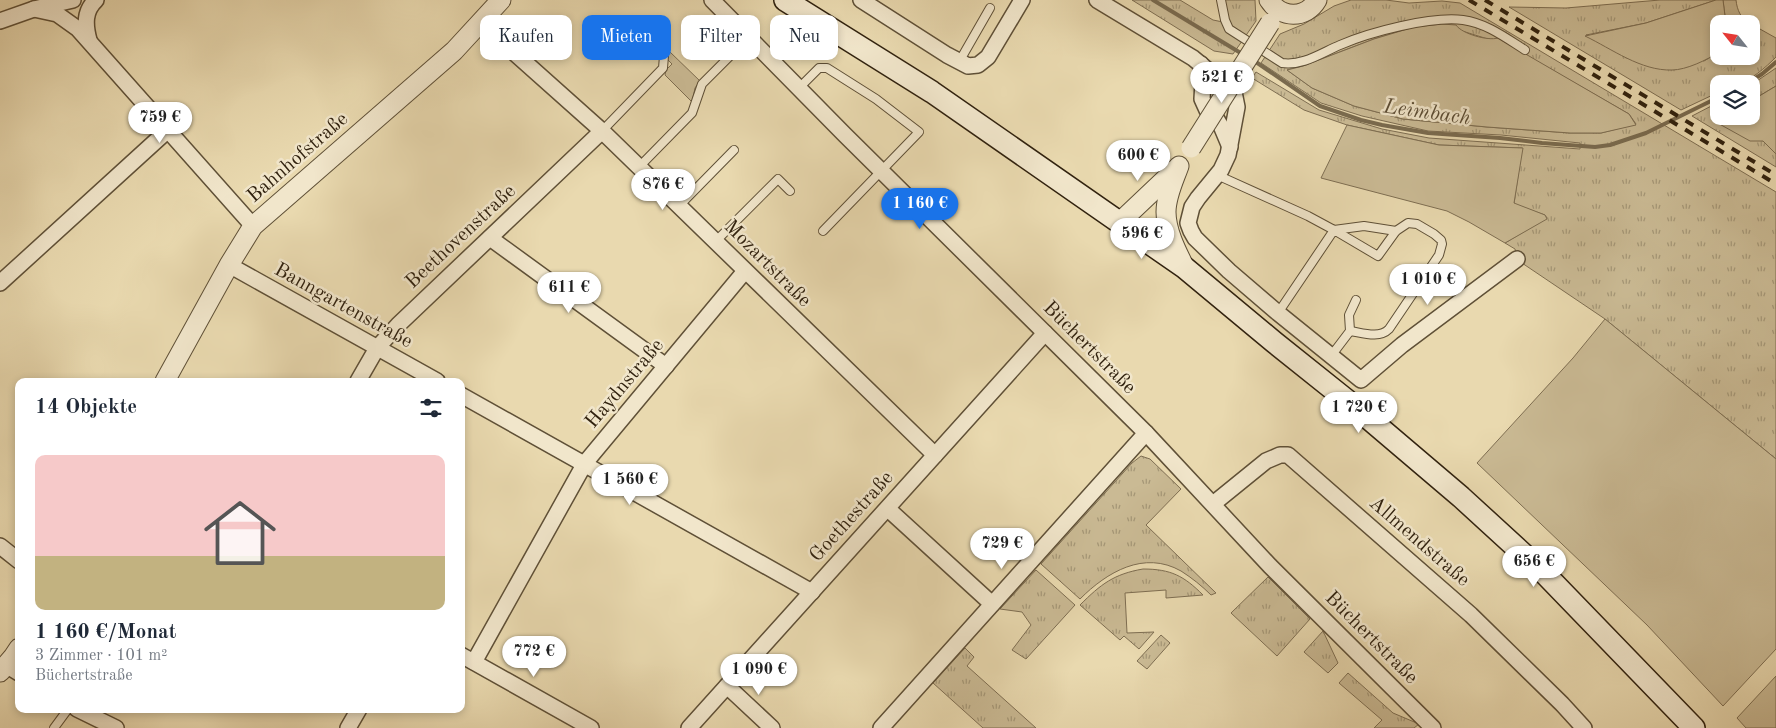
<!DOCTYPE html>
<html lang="de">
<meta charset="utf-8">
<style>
:root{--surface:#fff;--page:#f2f2f3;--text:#1f2937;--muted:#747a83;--line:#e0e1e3;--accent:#1a73e8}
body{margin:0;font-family:"Old Standard TT",serif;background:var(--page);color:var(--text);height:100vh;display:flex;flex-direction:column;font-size:19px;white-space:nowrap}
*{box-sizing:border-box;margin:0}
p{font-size:16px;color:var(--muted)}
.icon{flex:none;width:28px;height:28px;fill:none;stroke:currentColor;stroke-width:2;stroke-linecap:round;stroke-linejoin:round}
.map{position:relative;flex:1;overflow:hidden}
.side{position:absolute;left:15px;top:378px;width:450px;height:335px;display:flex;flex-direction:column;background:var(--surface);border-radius:10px;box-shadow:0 2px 8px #0003}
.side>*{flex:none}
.hud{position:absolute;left:480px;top:15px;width:475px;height:45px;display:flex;gap:10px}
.needle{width:32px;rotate:300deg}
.buttons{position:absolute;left:1710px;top:15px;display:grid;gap:10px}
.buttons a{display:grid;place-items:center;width:50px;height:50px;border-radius:10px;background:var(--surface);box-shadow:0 2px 8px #0003;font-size:25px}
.price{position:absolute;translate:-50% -42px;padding:0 11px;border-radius:18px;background:#fff;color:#222;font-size:16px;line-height:32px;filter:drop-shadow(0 1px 2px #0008)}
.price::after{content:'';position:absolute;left:50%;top:30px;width:15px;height:11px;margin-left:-8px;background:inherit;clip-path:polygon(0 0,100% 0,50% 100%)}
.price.active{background:var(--accent);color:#fff}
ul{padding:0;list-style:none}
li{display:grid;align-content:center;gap:10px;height:265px;padding:0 20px}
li+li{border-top:1px solid var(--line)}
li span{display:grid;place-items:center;height:155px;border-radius:10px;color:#555}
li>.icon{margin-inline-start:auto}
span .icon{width:90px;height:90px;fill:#fffc;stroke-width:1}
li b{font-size:21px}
h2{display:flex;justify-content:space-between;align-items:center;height:60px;padding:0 20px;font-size:21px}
.pill{padding:0 18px;border-radius:10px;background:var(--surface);box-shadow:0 2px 8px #0003;font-size:18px;line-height:45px}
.pill.active{background:var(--accent);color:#fff}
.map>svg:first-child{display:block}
.grass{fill:url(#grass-tufts);stroke:#7e6e52;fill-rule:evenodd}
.green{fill:#caba94;stroke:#7e6e52}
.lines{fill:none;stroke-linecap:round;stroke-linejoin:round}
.stream{stroke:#7a6b4f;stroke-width:4}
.service-casing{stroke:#5f5037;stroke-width:10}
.minor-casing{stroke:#5f5037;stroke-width:18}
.tertiary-casing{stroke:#5f5037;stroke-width:21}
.secondary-casing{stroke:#31220f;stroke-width:24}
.service{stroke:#f1e6cb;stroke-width:8}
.minor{stroke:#f1e6cb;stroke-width:15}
.tertiary{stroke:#f1e6cb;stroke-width:19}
.secondary{stroke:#f1e6cb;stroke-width:21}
.rail{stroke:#31220f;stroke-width:4;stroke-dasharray:9 9;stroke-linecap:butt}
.tertiary-bridge-casing{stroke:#5f5037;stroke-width:21;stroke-linecap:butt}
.tertiary-bridge{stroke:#f1e6cb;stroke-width:19}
.labels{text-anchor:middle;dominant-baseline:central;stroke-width:5;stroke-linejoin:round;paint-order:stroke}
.street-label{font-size:20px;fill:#31220f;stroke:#f1e6cb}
.water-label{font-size:21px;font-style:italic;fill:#5b4c34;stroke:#f1e6cb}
</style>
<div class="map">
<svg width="1776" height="728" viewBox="0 0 1776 728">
<defs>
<pattern id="grass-tufts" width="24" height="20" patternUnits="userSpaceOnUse" patternTransform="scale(1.25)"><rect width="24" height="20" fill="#caba94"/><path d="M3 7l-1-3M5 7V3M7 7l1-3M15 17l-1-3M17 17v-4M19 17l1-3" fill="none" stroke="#a59777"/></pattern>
</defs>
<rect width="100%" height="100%" fill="#e9d9af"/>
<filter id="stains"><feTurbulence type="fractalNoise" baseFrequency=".004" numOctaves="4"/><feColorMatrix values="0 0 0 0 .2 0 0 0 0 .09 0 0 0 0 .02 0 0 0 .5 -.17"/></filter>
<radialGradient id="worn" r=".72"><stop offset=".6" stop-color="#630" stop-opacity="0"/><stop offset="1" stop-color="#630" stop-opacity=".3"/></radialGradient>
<!-- grass -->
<g class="grass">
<polygon points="1132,0 1180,0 1213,20 1228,23 1224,0 1255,0 1256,21 1233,54 1214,51"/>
<path d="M1351,0H1386L1409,3L1442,1L1460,3L1776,192V459L1605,319L1519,261L1515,249L1505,243L1547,218L1545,215L1514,204L1522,148L1439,145L1347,125L1304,110L1252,78L1256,72L1319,110L1382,129L1429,138L1580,149V143L1501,135L1428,131L1362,116L1321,103L1261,63L1280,34L1304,24L1334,6ZM1414,27L1459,30L1491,40L1498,39L1629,114L1636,124L1601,133H1570L1487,127L1403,119L1354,106L1312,88L1287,70L1303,66L1374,39Z"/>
<path d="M1660,0H1716L1646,23L1586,35L1704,61L1719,52V56H1751V24L1776,38V57C1766,67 1750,82 1735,84C1730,84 1724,84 1719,84V92L1681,110L1509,7L1566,8Z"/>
<path d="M1723,0H1736C1737,10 1741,19 1750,24H1726Z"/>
<polygon points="1776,68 1776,86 1751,101 1751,85"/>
<polygon points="1719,102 1719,116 1722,116 1714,120 1763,141 1776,154 1776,167 1692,116"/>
<path d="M1141,456L1150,459L1181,489L1146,525L1216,593L1211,595C1202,586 1192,578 1181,571C1144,550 1107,572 1080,599L1041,564L1132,463Z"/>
<path d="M1143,569C1171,569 1184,576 1203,595L1166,598V590L1125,593L1127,633L1154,632L1139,649L1124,636L1120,640L1080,605C1101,584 1114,574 1143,569Z"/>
<polygon points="1036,570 1075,605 1026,659 1012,650 1031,625 1022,612 1000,609"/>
<polygon points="1268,577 1310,619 1277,656 1231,613"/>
<polygon points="1323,631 1338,663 1328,673 1304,652"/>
<polygon points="1161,635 1170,643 1147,669 1137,661"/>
<polygon points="965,648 974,657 967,666 1036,728 983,728 933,683"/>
<polygon points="1348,673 1393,713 1419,724 1414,728 1374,728 1382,720 1339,683"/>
</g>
<!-- green -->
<g class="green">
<path d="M1716,0H1723L1726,24H1719V52C1707,60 1686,70 1672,70C1641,71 1612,49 1585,36L1646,23Z"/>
<path d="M1442,24L1456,25C1462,34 1488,41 1498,38L1629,114L1636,125L1601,133H1570L1487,127L1403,119L1354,106L1312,88L1287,70L1303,66L1374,39L1414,27Z"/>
<polygon points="670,52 700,81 695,88 692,102 665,75 666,70 672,64 665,57"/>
<polygon points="1776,86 1776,154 1763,141 1750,141 1714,121 1722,116 1751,116 1751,101"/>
<polygon points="1347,125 1439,145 1523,148 1514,203 1545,215 1547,219 1505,243 1469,222 1447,211 1321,178"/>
<polygon points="1605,319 1776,459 1776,649 1723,706 1647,625 1477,463 1573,358"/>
<polygon points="1776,676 1776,728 1746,728 1737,718"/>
</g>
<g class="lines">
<!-- stream -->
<g class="stream">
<polyline points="1153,0 1244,55"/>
<polyline points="1253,60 1320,106 1361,120 1382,125 1428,133 1500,138 1542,143 1595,147 1610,145 1646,133 1719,97"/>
<polyline points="1746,84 1762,74 1776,62"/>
</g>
<defs>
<g id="service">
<path d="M1221,0L1225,20L1229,29L1282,63C1303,66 1321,53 1340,45C1370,32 1431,16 1463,20C1486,23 1506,38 1525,50"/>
<polyline points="959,62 990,8"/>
<polyline points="799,88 819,68 827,68 876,99 919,132 823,231"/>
<polyline points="602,131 663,68 664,56"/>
<polyline points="639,167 692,113 702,84 749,37"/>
<polyline points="1217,175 1308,216 1334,230 1364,226 1396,231"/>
<polyline points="679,206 734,150"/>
<polyline points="716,241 778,179 790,191"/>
<path d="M1278,313L1334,230L1378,256L1396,231L1408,223L1417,224L1434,234L1441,240L1442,244L1439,255L1389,329C1379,339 1363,333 1350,331"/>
<polyline points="1331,356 1350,331 1349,315 1356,300"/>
<polyline points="54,728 68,709"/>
</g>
<g id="minor">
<polyline points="712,0 845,135 1146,433 1270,566 1433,728"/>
<polyline points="861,0 947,55 968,66 978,65 988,57 1022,0"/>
<polyline points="1097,0 1193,58 1234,92 1237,107 1228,155 1221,170 1198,198 1192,207 1188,223 1191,231 1195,238 1229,271 1278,313 1361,380 1402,345 1517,259"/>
<polyline points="34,9 57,14 78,29 253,226"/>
<polyline points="0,21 34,9 73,0"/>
<polyline points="481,23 602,131 935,455"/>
<path d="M89,40C85,25 84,11 96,0"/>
<polyline points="1201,64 1203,82 1202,99 1207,110 1216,118 1222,128 1230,147"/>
<polyline points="490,238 666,366"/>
<polyline points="229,265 437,381"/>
<polyline points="0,283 168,130"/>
<polyline points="358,381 377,348 398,325 602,131"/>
<polyline points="461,395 812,592"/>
<polyline points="1213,504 1266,461 1280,455 1288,455 1471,615 1562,704 1584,728"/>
<polyline points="888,509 992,604"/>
<polyline points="0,546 19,561"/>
<polyline points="461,655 591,728"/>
<polyline points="474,662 585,463 745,271"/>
<polyline points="6,665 19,673"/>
<polyline points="727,686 772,728"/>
<polyline points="77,709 116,728"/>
<polyline points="348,728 359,709"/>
<polyline points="689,728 1045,333"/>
<polyline points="881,728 1146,433"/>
</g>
<g id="tertiary">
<path d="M1269,0C1281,19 1306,19 1317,0"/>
<path d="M1179,166C1174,180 1166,196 1166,212C1166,231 1177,252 1185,268"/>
<polyline points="1120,222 1176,169"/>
<polyline points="165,381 229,265 253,226 454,51 501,0"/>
<polyline points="0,672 13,657 19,648"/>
</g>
<polyline id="secondary" points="785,0 932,92 1185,268 1274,342 1354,406 1461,497 1545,574 1694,728"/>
</defs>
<!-- service casing -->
<use href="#service" class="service-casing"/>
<!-- minor casing -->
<use href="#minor" class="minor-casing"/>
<!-- tertiary casing -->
<use href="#tertiary" class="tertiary-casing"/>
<!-- secondary casing -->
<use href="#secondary" class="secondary-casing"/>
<!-- service -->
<use href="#service" class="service"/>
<!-- minor -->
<use href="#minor" class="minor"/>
<!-- tertiary -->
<use href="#tertiary" class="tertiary"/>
<!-- secondary -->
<use href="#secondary" class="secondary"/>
<!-- rail -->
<g class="rail">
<polyline points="1469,0 1776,184"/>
<polyline points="1485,0 1776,175"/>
</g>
<defs>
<polyline id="tertiary-bridge" points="1191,148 1270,23"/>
</defs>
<!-- tertiary-bridge casing -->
<use href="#tertiary-bridge" class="tertiary-bridge-casing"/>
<!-- tertiary-bridge -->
<use href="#tertiary-bridge" class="tertiary-bridge"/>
</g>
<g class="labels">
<!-- street labels -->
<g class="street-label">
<text transform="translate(298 158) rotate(-41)">Bahnhofstraße</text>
<text transform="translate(461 237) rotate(-43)">Beethovenstraße</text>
<text transform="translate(767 264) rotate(45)">Mozartstraße</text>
<text transform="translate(343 306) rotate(29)">Banngartenstraße</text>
<text transform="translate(1089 348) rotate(45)">Büchertstraße</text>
<text transform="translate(625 384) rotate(-50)">Haydnstraße</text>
<text transform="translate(852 517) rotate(-48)">Goethestraße</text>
<text transform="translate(1419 542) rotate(41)">Allmendstraße</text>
<text transform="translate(1371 638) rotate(45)">Büchertstraße</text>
</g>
<!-- water labels -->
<g class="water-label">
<text transform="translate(1427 113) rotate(8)">Leimbach</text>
</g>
</g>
<rect width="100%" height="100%" filter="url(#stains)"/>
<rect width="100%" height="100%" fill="url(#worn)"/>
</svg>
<div class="buttons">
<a><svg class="needle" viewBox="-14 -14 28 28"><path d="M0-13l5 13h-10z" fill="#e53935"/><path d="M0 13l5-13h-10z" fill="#747a83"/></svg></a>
<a><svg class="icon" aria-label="layers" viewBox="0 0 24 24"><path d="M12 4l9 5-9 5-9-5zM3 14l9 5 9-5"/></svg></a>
</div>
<b class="price" style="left:1222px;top:104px">521 €</b>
<b class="price" style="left:160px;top:144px">759 €</b>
<b class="price" style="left:1138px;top:182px">600 €</b>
<b class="price" style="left:663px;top:211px">876 €</b>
<b class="price active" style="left:920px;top:230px">1 160 €</b>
<b class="price" style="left:1142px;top:260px">596 €</b>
<b class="price" style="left:1428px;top:306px">1 010 €</b>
<b class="price" style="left:569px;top:314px">611 €</b>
<b class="price" style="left:1359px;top:434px">1 720 €</b>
<b class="price" style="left:630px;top:506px">1 560 €</b>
<b class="price" style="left:1002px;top:570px">729 €</b>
<b class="price" style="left:1534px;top:588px">656 €</b>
<b class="price" style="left:534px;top:678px">772 €</b>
<b class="price" style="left:759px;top:696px">1 090 €</b>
<div class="hud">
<a class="pill">Kaufen</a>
<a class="pill active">Mieten</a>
<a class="pill">Filter</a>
<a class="pill">Neu</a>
</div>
<section class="side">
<h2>14 Objekte<svg class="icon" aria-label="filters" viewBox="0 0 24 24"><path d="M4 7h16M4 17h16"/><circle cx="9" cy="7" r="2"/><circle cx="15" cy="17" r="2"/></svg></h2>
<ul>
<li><span style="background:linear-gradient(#f6c9c9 65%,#c2b280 0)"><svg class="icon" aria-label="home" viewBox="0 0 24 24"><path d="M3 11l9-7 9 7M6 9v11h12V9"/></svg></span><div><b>1 160 €/Monat</b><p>3 Zimmer · 101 m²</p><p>Büchertstraße</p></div></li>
</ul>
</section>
</div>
